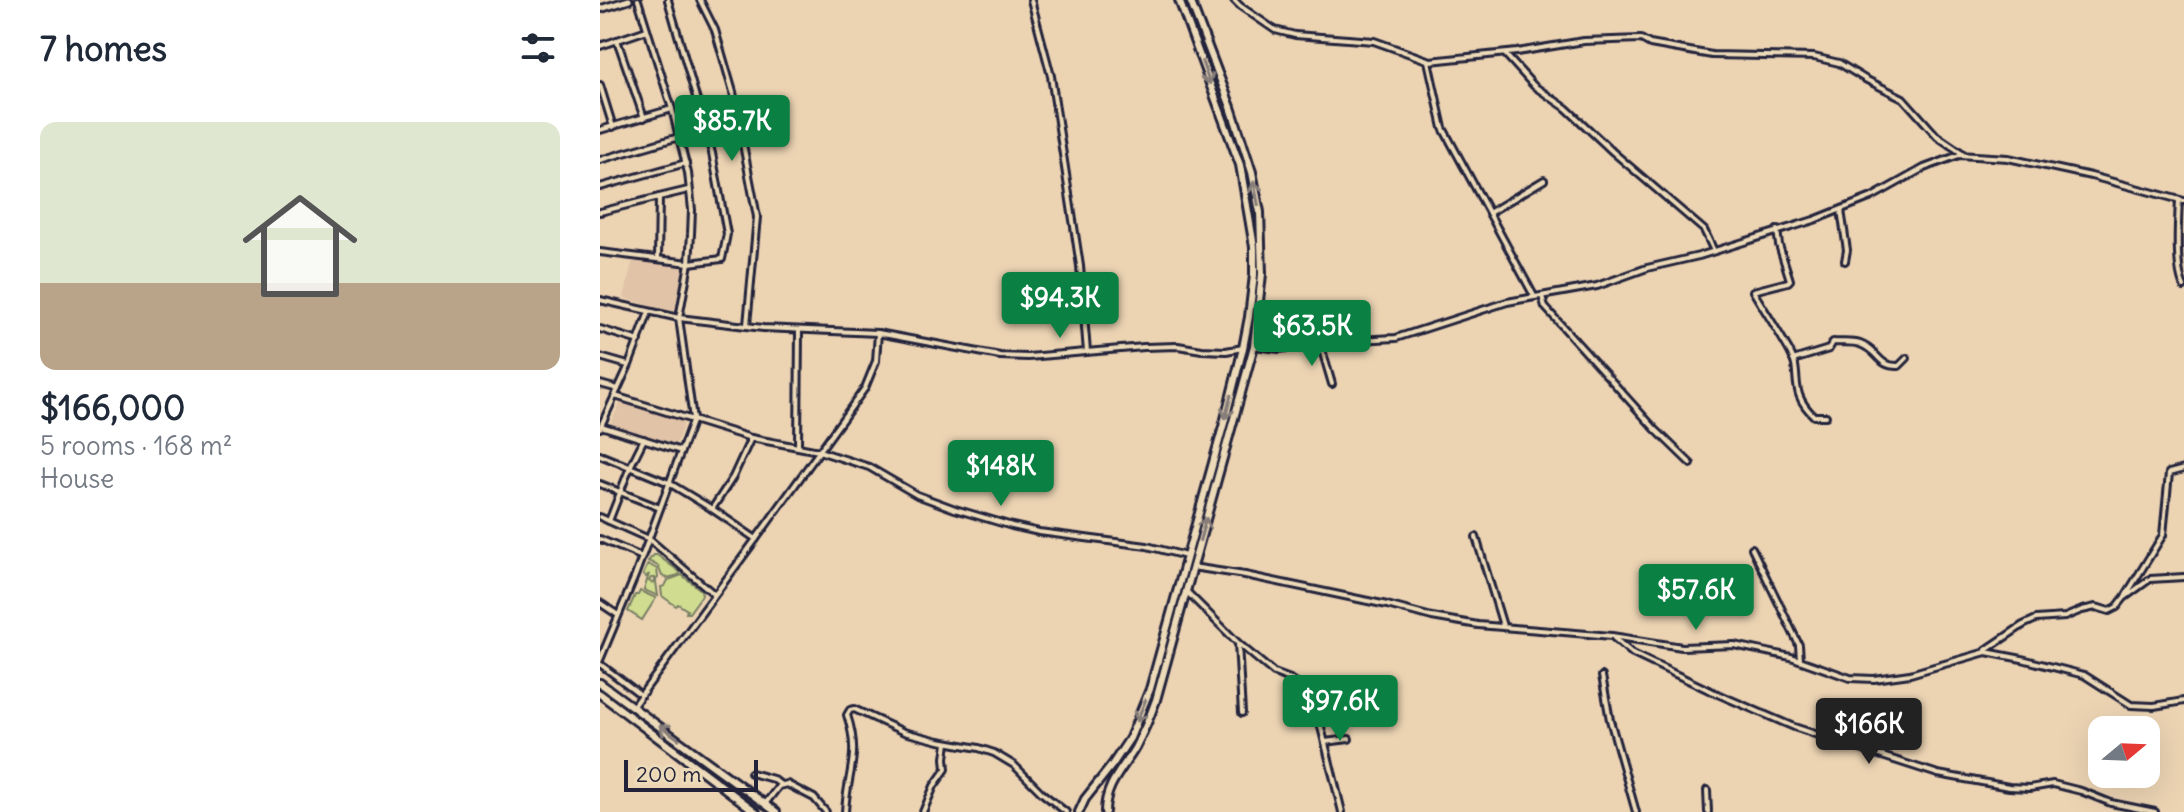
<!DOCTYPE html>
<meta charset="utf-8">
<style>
:root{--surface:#fff;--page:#f2f2f3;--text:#1f2937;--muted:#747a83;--line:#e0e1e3;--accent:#0b8043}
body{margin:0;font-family:Delius,sans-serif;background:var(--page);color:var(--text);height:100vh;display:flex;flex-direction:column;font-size:30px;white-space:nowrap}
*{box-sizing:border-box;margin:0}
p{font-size:26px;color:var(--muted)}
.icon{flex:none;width:44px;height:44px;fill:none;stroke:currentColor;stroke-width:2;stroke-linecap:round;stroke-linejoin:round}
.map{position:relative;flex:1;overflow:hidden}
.sheet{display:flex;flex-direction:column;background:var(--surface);width:600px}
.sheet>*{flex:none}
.needle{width:52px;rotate:71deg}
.tools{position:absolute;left:1488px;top:716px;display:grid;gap:16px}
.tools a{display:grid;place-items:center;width:72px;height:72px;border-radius:16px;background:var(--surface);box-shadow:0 8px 32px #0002;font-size:40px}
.scale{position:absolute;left:24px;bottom:20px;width:134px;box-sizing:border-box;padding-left:8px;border:4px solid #22223b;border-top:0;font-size:22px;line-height:28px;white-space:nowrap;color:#22223b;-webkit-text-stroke:6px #ecdab8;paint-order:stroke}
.price{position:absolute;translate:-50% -68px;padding:0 18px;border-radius:8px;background:var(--accent);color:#fff;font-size:26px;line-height:52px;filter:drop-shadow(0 2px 4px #0008)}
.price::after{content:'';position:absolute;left:50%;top:48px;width:24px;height:18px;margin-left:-12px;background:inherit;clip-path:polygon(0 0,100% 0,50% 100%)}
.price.on{background:#222;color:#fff}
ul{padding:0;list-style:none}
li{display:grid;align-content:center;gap:16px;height:424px;padding:0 40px}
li+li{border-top:2px solid var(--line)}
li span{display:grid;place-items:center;height:248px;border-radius:16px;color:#555}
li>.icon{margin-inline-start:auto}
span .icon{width:144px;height:144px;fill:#fffc;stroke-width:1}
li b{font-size:34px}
h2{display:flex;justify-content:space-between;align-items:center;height:96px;padding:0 40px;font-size:34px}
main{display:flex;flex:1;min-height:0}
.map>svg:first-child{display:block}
.built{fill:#e1c3a7}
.green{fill:#d0dc8f;stroke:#797f65;stroke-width:2}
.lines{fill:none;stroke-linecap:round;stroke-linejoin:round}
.minor-casing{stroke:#22223b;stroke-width:10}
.secondary-casing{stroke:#22223b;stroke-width:11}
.primary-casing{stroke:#22223b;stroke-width:12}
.minor{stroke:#ecdab8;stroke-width:4}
.secondary{stroke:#ecdab8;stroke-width:5}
.primary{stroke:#ecdab8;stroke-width:6}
.oneway{stroke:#877e7a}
</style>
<main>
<section class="sheet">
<h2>7 homes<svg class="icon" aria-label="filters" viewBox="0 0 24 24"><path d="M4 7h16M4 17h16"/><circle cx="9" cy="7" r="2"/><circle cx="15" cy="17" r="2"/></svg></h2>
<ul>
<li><span style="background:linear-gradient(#dfe7d0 65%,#b9a48a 0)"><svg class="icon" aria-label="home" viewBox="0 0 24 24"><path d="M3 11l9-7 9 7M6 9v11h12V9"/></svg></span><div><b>$166,000</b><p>5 rooms · 168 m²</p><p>House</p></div></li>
</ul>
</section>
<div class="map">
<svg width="1584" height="812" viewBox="0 0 1584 812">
<rect width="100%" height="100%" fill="#ecd4b3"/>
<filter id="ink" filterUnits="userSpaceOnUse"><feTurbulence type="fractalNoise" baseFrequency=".0125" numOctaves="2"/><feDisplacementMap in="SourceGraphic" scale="16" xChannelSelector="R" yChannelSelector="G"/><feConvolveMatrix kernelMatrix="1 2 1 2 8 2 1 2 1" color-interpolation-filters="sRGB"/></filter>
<g filter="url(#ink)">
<!-- built -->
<g class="built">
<polygon points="37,261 84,267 76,309 70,312 24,298 32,263"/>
<polygon points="22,400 84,422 75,447 10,424"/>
</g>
<!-- green -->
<g class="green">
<polygon points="54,555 57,555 80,572 79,575 67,578 62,576 58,566 48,561"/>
<polygon points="48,564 57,569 58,578 55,581 55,578 51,578 49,581 52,583 56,582 58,596 44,590 49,574 46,577 43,575"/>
<polygon points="82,575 101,590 102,595 89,613 86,613 87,610 78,604 76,606 62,596 61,587 65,586 68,580"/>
<polygon points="40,591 56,598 42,620 28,611 35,595 38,595"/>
</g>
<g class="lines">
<defs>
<g id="minor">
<polyline points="100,0 115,30 133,92 157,217 147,325"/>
<polyline points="431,0 451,76 480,266 487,352"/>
<polyline points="634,0 640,6 675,30 695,35 774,41 830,61 917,52 984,41 1041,39 1050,44 1112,55 1214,57 1239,63 1265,79 1303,98 1337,136 1362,153"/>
<polyline points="17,40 44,118"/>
<polyline points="0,46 47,30"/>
<polyline points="905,54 934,86 966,108 1013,152 1104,230 1114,251"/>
<polyline points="828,61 843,128 934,296"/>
<polyline points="0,85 13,127"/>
<polyline points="0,130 72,109"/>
<polyline points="0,160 79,137"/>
<polyline points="0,187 86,163"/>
<polyline points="59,197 88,190"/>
<path d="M1579,200C1578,221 1575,270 1584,287"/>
<polyline points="1241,210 1247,250 1245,261"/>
<polyline points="0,212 59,197 58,259"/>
<polyline points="889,213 944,180"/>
<path d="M1177,230L1179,245L1190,280L1188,282L1153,291C1165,311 1178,331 1190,352C1203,375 1187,391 1214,416H1226"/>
<polyline points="0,252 89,263 122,259 127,234 112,153 68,0"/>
<polyline points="942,296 945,307 1055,429 1091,464"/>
<polyline points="0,300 79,318 163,328 278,333 400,356 428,357 544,347 578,346 602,350 626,351 643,348"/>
<polyline points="0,329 39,341"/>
<polyline points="720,343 732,384"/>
<polyline points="654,346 679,349 756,340 796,338 907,302 997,286 1047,268 1099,256 1214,220 1272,197 1324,168 1359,155 1408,158 1491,176 1584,201"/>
<polyline points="0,357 28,365"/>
<path d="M1193,360L1229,349L1233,342C1242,343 1251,341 1260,344C1280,351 1277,367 1299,366L1307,358"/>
<polyline points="0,384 18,389"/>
<polyline points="15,396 151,438 219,451 269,467 317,495 355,509 412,526 439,532 547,546 586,556"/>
<polyline points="1,426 81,451"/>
<polyline points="0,428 29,365 49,312"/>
<polyline points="198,447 199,330"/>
<polyline points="0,455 69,483 112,509 133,477 151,438"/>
<polyline points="0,484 60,508"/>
<polyline points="112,509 156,539"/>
<polyline points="0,517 49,539 114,594"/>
<polyline points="9,521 30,467 44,439"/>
<polyline points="876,537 903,626"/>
<polyline points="0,539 42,557"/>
<polyline points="1152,548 1199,645 1200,660"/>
<polyline points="592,567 645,575 787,605 832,617 878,625 1012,636 1082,647 1134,645 1191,657 1250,678 1274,679 1310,674 1386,652 1422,659 1484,675 1531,705 1554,706 1584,701"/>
<polyline points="586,591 638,643 642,713"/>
<polyline points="1526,595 1563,535 1569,473 1584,469"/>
<polyline points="0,603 18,615"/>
<polyline points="1014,638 1033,654 1113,692 1194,727 1248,745 1338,774 1409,787 1430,788 1453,784 1481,791 1511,803 1555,812"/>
<polyline points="638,643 674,673 690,679 703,688 720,723 742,812"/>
<polyline points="1386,652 1386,650 1423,625 1436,619 1465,617 1482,610 1496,607 1509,611 1517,607 1524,598 1550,579 1584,577"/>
<polyline points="0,660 35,576 93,419 79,318 89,263 91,234 92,210 88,173 72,109 38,0"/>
<polyline points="0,664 41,695"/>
<polyline points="1002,676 1010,720 1036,812"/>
<polyline points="33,706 156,539 265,388 276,361 278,333"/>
<polyline points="725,742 749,739"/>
<polyline points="151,773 173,779 181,785"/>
<polyline points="1107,790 1108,812"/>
<polyline points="165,804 179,786 187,784 214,798 226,812"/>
<path d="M245,812C247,772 261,757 247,715L250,710L254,709L304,732L339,741L379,748L394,753L414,765L442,793L466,812"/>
<polyline points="323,812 334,786 346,769 345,758 347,743"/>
</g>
<polyline id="secondary" points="0,9 29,0"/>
<g id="primary">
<polyline points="0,683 176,812"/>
<polyline points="0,694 156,812"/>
<polyline points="479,812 485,799 512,765 530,738 550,689 624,423 643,348 649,317 654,275 654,247 640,165 579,0"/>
<path d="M505,812C505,785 522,770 535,748C543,733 550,717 556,700L654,346L662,274L660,212L652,172L631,107L590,0"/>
</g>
</defs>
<!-- minor casing -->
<use href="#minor" class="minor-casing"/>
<!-- secondary casing -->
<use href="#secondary" class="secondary-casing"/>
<!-- primary casing -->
<use href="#primary" class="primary-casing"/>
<!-- minor -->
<use href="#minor" class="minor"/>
<!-- secondary -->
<use href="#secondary" class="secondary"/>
<!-- primary -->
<use href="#primary" class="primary"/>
</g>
<!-- one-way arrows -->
<defs><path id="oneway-shaft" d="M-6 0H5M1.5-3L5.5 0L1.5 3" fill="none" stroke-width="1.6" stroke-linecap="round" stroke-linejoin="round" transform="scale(2)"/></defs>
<g class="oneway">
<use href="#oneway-shaft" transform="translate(606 73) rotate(70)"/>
<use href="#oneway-shaft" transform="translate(656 193) rotate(-101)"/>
<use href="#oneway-shaft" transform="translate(628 407) rotate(104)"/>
<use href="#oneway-shaft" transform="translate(603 529) rotate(-74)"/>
<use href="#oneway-shaft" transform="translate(541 711) rotate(112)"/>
<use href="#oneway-shaft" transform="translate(69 732) rotate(-144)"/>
</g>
</g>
</svg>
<div class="tools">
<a><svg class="needle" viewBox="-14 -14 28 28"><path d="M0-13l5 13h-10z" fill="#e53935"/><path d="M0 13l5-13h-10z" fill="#747a83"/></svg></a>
</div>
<div class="scale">200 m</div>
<b class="price" style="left:132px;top:163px">$85.7K</b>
<b class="price" style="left:460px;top:340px">$94.3K</b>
<b class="price" style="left:712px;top:368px">$63.5K</b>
<b class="price" style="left:401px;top:508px">$148K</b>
<b class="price" style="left:1096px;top:632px">$57.6K</b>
<b class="price" style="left:740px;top:743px">$97.6K</b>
<b class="price on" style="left:1269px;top:766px">$166K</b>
</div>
</main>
